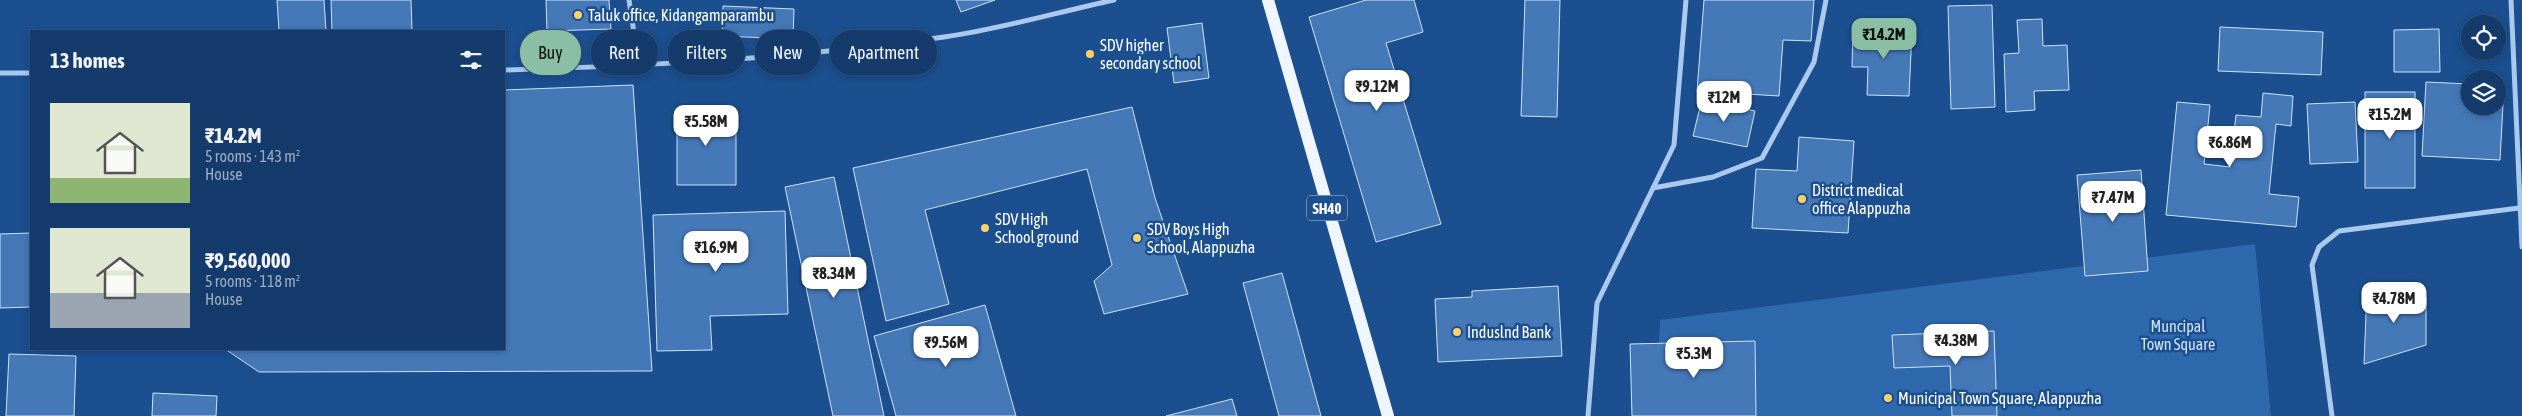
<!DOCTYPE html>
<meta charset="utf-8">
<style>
:root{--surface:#143b6b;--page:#1d4271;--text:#f1f3f6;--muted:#9dadc1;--line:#33557e;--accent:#8abfa5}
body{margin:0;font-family:"Asap Condensed",sans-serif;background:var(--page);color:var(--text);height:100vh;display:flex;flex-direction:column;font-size:19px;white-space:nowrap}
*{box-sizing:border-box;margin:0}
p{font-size:16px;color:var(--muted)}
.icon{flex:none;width:28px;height:28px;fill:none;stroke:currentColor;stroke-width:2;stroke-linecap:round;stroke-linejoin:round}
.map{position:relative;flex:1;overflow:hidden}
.drawer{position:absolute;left:30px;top:30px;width:475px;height:320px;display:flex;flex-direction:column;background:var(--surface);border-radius:0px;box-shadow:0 2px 8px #0003,0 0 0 1px var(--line)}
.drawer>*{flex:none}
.guide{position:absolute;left:520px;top:30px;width:475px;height:45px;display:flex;gap:10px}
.fabs{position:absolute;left:2461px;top:15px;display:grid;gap:10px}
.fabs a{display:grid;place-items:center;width:45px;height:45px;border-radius:50%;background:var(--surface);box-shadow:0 2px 8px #0003,0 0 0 1px var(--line);font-size:25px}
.price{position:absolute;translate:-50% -42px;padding:0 11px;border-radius:10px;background:#fff;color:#222;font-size:16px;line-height:32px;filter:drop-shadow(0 1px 2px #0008)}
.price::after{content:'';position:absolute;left:50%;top:30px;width:15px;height:11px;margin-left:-8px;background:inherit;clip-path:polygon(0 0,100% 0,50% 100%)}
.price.on{background:var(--accent);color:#111}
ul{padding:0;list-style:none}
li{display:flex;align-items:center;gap:15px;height:125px;padding:0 20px}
li span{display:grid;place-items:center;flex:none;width:140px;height:100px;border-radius:0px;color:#555}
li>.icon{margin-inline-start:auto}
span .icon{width:60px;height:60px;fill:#fffc;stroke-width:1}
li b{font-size:21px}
h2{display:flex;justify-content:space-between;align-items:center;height:60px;padding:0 20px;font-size:21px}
.chip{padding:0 18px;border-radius:22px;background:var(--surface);box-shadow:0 2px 8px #0003,0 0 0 1px var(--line);font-size:18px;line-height:45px}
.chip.on{background:var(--accent);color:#111}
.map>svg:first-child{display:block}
.green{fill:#2e69ad}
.building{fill:#4478b7;stroke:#cfe3fa}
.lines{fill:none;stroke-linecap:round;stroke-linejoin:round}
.street{stroke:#a9c9ee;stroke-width:5}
.primary{stroke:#f0f6ff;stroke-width:12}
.poi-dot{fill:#ffd166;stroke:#1b4f8f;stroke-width:2}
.labels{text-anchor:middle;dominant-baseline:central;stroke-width:5;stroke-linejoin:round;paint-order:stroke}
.shield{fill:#1b4f8f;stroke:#bbcadd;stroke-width:1}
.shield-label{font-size:15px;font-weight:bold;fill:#fff}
.poi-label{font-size:16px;fill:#fff;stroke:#1b4f8f;text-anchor:start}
.park-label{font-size:16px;fill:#cfe3fa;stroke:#1b4f8f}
</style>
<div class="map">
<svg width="2522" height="416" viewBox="0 0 2522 416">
<rect width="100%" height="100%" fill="#1b4f8f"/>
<!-- green -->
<polygon class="green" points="2255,244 2271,416 1656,416 1660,320"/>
<!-- building -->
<g class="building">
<polygon points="277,0 324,0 326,31 279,31"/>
<polygon points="331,0 411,0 412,31 332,31"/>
<polygon points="546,0 609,0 611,29 547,31"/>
<polygon points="956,0 995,0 961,12"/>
<polygon points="1366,0 1414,0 1423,32 1386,43 1441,224 1376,242 1309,17"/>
<polygon points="1525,0 1560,0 1557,117 1521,116"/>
<polygon points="1704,0 1814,0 1811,41 1783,40 1779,96 1697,91"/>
<polygon points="1992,5 1995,107 1951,109 1948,6"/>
<polygon points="723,6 794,9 793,39 722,36"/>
<polygon points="2042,19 2043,46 2067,45 2069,90 2034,91 2035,110 2006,112 2004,54 2019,53 2017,20"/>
<polygon points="1202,23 1209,78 1174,83 1167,28"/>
<polygon points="2220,27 2323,32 2321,75 2218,71"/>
<polygon points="1853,28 1912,30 1909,96 1867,95 1868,67 1852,67"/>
<polygon points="2439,29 2440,72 2394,72 2394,30"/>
<polygon points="2426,82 2470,84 2470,106 2498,106 2498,86 2504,86 2500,160 2422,156"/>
<polygon points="633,85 652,371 259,372 225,349 504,349 504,90"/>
<rect x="2365" y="92" width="50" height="96"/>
<polygon points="2263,93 2293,96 2291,126 2276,124 2269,194 2299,197 2296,227 2166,215 2177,102 2210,105 2204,164 2230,167 2236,115 2261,117"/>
<polygon points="1702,99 1755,111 1747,147 1693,136"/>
<polygon points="2355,102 2358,162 2310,164 2307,104"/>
<polygon points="1132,107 1155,198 1188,294 1104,314 1094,281 1112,265 1087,169 925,210 949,304 886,321 853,168"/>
<polygon points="677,109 736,110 736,185 677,185"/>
<polygon points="1799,137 1854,141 1848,233 1752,228 1756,169 1797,171"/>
<polygon points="2141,170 2148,271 2085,276 2077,175"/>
<polygon points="834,177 884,416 833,416 785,187"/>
<polygon points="785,211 788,314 710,316 712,350 657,351 653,215"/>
<polygon points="31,233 31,307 0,308 0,234"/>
<polygon points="1282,273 1321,416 1279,416 1243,283"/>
<polygon points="1558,286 1562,356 1438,362 1435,299 1472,297 1472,291"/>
<polygon points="2367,290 2426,297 2426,345 2364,364"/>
<polygon points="985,305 1016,416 896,416 874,336"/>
<polygon points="1994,331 1997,416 1952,416 1950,366 1894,368 1892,335"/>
<polygon points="1755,341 1756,416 1632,416 1630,344"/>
<polygon points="9,354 76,356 74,416 6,416"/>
<polygon points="153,393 217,396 216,416 152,416"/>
<polygon points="1232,399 1237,416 1166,416"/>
</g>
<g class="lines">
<!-- street -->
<g class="street">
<polyline points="629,0 639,66"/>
<polyline points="2511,0 2522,247"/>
<path d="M504,70C650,66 799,58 944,37C1001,29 1058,12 1114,0"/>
<polyline points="0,73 31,73"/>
<polyline points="1653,188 1713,177 1762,158 1814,62 1826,0"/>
<polyline points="1588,416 1597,303 1674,145 1686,0"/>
<polyline points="2332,416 2312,265 2319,247 2339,231 2519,208"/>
</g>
<!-- primary -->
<polyline class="primary" points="1268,0 1388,416"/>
</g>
<!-- markers -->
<g class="poi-dot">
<circle cx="578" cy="15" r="5"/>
<circle cx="1090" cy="54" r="5"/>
<circle cx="1802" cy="199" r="5"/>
<circle cx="985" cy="228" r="5"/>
<circle cx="1137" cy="238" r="5"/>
<circle cx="1457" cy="332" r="5"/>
<circle cx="1888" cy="398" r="5"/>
</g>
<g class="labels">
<!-- shield labels -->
<rect class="shield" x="1307" y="195.5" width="40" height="25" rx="4"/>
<g class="shield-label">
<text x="1327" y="208">SH40</text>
</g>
<!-- poi labels -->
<g class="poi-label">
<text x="588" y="15">Taluk office, Kidangamparambu</text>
<text x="1100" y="45">SDV higher<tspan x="1100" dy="18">secondary school</tspan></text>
<text x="1812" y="190">District medical<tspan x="1812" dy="18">office Alappuzha</tspan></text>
<text x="995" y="219">SDV High<tspan x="995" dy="18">School ground</tspan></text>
<text x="1147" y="229">SDV Boys High<tspan x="1147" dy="18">School, Alappuzha</tspan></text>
<text x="1467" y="332">Induslnd Bank</text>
<text x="1898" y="398">Municipal Town Square, Alappuzha</text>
</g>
<!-- park labels -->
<g class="park-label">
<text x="2178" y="326">Muncipal<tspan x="2178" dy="18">Town Square</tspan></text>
</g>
</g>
</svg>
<div class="fabs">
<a><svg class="icon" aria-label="locate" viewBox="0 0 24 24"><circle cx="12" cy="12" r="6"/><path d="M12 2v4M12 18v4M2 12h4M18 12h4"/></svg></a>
<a><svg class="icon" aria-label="layers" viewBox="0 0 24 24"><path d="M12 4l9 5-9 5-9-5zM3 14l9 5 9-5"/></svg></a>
</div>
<b class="price on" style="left:1884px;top:60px">₹14.2M</b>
<b class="price" style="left:1377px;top:112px">₹9.12M</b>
<b class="price" style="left:1724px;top:123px">₹12M</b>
<b class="price" style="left:2390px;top:140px">₹15.2M</b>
<b class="price" style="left:706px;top:147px">₹5.58M</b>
<b class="price" style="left:2230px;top:168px">₹6.86M</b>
<b class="price" style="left:2113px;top:223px">₹7.47M</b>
<b class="price" style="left:716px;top:273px">₹16.9M</b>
<b class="price" style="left:834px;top:299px">₹8.34M</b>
<b class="price" style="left:2394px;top:324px">₹4.78M</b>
<b class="price" style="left:1956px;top:366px">₹4.38M</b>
<b class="price" style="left:946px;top:368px">₹9.56M</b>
<b class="price" style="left:1694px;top:379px">₹5.3M</b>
<div class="guide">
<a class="chip on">Buy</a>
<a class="chip">Rent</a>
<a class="chip">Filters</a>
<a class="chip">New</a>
<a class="chip">Apartment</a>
</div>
<section class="drawer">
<h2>13 homes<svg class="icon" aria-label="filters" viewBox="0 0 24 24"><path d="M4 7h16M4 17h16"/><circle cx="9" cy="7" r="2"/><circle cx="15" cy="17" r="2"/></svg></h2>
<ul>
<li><span style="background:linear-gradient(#dfe7d0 75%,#8fb573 0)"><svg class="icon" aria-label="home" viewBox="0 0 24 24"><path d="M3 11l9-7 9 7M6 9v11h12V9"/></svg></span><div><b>₹14.2M</b><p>5 rooms · 143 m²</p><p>House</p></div></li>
<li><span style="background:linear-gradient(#dfe7d0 65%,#9aa5b1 0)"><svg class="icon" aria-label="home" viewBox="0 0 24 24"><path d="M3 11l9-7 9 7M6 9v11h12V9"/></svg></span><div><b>₹9,560,000</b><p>5 rooms · 118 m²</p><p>House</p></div></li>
</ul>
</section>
</div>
